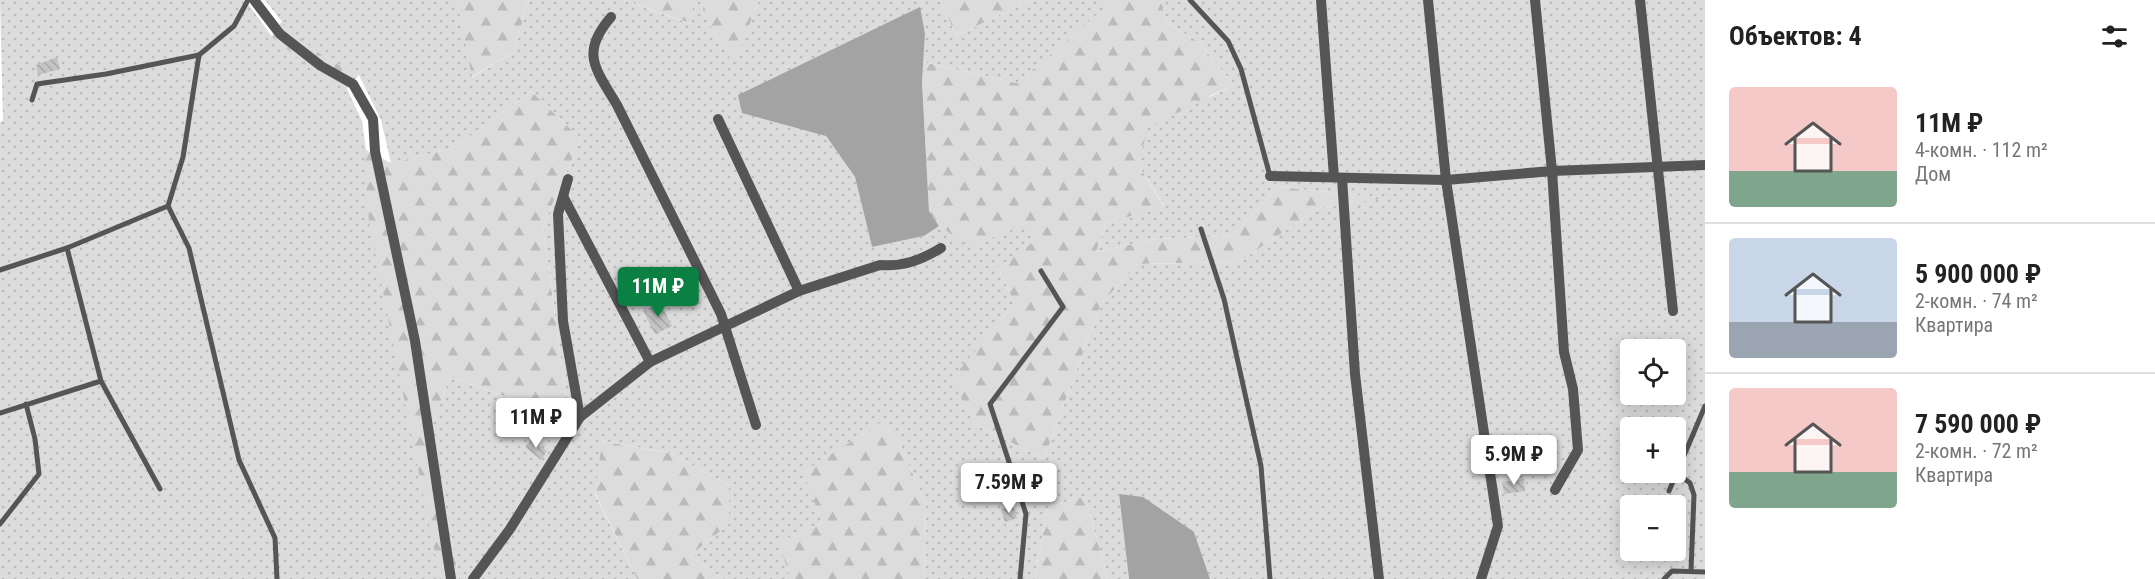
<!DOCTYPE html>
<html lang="ru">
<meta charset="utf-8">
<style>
:root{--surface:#fff;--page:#f2f2f2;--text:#222;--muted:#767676;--line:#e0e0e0;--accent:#0b8043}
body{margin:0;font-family:"Roboto Condensed",sans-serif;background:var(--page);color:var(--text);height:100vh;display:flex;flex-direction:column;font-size:22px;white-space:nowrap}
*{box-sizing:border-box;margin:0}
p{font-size:20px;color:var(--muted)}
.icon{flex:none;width:33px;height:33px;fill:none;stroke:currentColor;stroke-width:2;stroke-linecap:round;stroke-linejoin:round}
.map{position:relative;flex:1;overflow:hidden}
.details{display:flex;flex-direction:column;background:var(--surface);width:450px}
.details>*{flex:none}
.fabs{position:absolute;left:1620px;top:339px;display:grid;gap:12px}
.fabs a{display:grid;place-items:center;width:66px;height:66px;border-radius:6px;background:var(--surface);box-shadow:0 3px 15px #0003;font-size:30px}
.price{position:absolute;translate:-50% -51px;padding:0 14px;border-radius:6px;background:#fff;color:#222;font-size:20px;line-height:39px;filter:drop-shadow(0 2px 3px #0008)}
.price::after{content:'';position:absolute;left:50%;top:36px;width:18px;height:14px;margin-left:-9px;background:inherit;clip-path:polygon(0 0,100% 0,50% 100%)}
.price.selected{background:var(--accent);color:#fff}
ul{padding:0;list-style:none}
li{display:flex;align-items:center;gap:18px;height:150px;padding:0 24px}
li+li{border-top:2px solid var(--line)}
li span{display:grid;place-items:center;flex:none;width:168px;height:120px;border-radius:6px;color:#555}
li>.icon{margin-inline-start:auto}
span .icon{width:72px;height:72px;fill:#fffc;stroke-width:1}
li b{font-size:26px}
h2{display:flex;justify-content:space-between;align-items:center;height:72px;padding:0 24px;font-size:26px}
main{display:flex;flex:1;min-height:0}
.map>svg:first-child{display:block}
.forest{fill:url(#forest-firs)}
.garden{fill:url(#garden-dots);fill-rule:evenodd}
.water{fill:#a3a3a3}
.building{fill:url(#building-back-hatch)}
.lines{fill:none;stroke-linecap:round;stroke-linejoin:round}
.service{stroke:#555;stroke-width:5}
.minor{stroke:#555;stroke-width:10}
</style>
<main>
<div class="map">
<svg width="1705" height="579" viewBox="0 0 1705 579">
<defs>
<pattern id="forest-firs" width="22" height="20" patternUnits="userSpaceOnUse" patternTransform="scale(1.5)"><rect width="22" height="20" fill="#dcdcdc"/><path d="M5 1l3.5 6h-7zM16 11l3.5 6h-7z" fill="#bbb"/></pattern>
<pattern id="garden-dots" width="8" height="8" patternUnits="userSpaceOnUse" patternTransform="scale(1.5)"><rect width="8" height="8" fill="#dcdcdc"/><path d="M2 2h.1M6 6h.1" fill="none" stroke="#bbb" stroke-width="1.8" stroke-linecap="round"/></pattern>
<pattern id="building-back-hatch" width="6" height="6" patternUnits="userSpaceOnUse" patternTransform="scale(1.5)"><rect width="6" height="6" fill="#c4c4c4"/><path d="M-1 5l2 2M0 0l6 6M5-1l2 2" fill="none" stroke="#a7a7a7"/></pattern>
</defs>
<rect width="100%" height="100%" fill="#fff"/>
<!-- forest -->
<g class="forest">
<polygon points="232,0 245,0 272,37 295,0 359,75 347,89 362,121 366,150 391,163 454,148 531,91 581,139 543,226 569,419 450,377 431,429 459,579 418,579"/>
<polygon points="457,0 529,0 513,53 471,77"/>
<polygon points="623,0 694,0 692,24"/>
<polygon points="705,0 759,0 734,66 702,12"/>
<polygon points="940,0 1031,0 956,36"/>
<polygon points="1103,0 1161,0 1167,23 1199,42 1234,85 1210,96 1138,165 1164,206 1106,224 1096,252 1156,239 1232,236 1278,187 1390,198 1319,208 1239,262 1138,264 1101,304 1044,459 974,424 951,379 1014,303 998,267 1026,223 970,248 939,226 929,211 922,82 923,62 1017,83 1103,8"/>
<polygon points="880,423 898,439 926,504 924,579 791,579 777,542 822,523 802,472"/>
<polygon points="601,441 670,453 729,485 729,524 690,556 724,579 637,579 595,493"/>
<polygon points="1085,496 1108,579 1034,579 1048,507"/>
</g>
<!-- garden -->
<g class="garden">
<polygon points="0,0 245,0 272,37 315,72 346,89 362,121 369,222 440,579 0,579 0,122 3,121"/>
<path d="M265,0H457L472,77L513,53L529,0H623L691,24L694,0H705L702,12L734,65L759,0H940L956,36L1031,0H1103L1104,8L1017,83L923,62L925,34L826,136L855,177L872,247L924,236L939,226L970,247L1026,223L1035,241L998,267L1014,303L952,379L974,424L1044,459L1101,304L1138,264L1239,262L1319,208L1387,198L1278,187L1232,236L1156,239L1096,252L1106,224L1164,205L1138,165L1148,127L1234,85L1199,42L1167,23L1161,0H1705V579H1210L1194,532L1119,494L1129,579H1108L1085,496L1048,507L1034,579H924L926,504L898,439L880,423L803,472L822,523L778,542L791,579H724L690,556L729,524V485L670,453L602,441L595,494L637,579H459L431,429L450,377L569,419L543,226L581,139L531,91L454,148L391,163L381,120L359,75L327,59L287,28ZM1630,350H1676V394H1630ZM1630,428H1676V472H1630ZM1630,506H1676V550H1630Z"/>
</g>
<!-- water -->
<g class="water">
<polygon points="920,7 925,34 922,82 929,211 939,226 924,236 872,247 855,177 826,136 742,113 738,95"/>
<polygon points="1119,494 1143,497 1194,532 1210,579 1129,579"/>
</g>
<!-- building -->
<g class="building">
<polygon points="57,57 60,69 38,75 36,65"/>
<polygon points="660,303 672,326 655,334 643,311"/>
<polygon points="532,439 547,451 541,460 525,447"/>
<polygon points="1524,479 1525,491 1504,494 1502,482"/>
<polygon points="1013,505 1017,518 1005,522 1001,509"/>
</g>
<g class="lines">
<!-- service -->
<g class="service">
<polyline points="1190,0 1228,41 1241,69 1270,176"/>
<polyline points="199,55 234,26 248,0"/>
<polyline points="32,100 37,84 106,74 199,55 183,157 168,206 189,248 239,460 275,538 277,579"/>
<polyline points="1201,229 1224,299 1261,466 1270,579"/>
<polyline points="67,248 101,381 160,489"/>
<polyline points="0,270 67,248 168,206"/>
<polyline points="0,413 101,381"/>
<polyline points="1677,473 1690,483 1694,495 1691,571"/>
<polyline points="1669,491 1705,406"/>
<polyline points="0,524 39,474 35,439 26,404"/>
<polyline points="1020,579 1026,514 990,404 1063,307 1041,271"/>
<polyline points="1664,579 1672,571 1705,572"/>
</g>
<!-- minor -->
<g class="minor">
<polyline points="254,0 280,34 321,66 353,84 373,119 375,151 415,341 451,579"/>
<polyline points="1321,0 1334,177"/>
<polyline points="1535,0 1552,171 1564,352 1573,389 1578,450 1555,490"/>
<polyline points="1640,0 1673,311"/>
<path d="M611,17C580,53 595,68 617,105L721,314L756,425"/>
<polyline points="718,119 799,291"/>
<polyline points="1270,176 1446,180 1428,0"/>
<polyline points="1342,178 1355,374 1379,579"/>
<polyline points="568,179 558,214 563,321 580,417"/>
<polyline points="564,198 650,362"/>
<path d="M473,579L510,529L580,417L650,362L799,291L880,265C903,267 921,260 941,248"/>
<polyline points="1481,579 1498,526 1446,180 1552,171 1705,165"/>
</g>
</g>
</svg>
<div class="fabs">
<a><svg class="icon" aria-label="locate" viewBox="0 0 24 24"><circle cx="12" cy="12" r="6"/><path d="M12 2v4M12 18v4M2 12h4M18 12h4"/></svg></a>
<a>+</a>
<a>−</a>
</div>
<b class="price selected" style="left:658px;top:318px">11M ₽</b>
<b class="price" style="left:536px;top:449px">11M ₽</b>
<b class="price" style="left:1514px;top:486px">5.9M ₽</b>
<b class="price" style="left:1009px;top:514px">7.59M ₽</b>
</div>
<section class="details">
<h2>Объектов: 4<svg class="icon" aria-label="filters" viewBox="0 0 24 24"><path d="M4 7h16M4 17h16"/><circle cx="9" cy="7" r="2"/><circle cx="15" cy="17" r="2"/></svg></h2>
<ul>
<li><span style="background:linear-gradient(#f6c9c9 70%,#7fa58c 0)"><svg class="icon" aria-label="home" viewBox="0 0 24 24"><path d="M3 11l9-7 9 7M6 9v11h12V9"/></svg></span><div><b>11M ₽</b><p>4-комн. · 112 m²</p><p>Дом</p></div></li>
<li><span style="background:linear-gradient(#c9d6e8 70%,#9aa5b1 0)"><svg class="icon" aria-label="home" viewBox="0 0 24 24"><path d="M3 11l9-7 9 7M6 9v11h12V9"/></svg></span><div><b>5 900 000 ₽</b><p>2-комн. · 74 m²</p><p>Квартира</p></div></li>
<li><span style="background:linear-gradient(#f6c9c9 70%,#7fa58c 0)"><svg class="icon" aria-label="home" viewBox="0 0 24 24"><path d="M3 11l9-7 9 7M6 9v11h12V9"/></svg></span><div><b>7 590 000 ₽</b><p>2-комн. · 72 m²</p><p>Квартира</p></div></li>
</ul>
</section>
</main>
